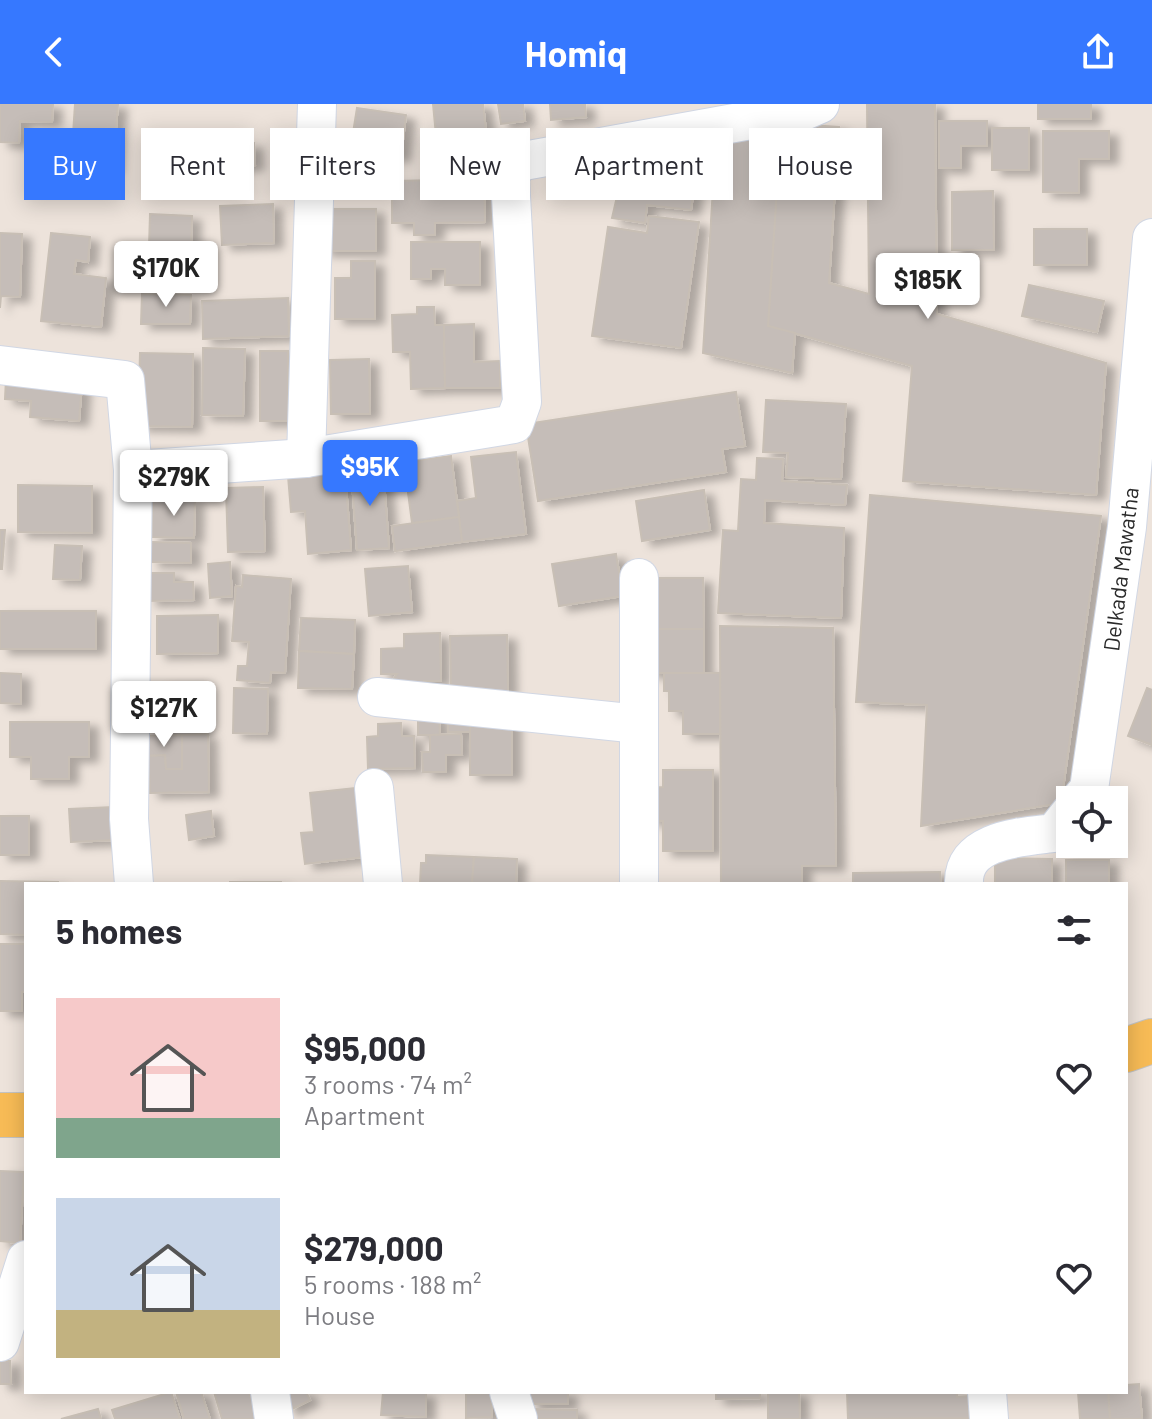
<!DOCTYPE html>
<meta charset="utf-8">
<style>
:root{--surface:#fff;--page:#f2f2f3;--text:#2b2b33;--muted:#7c7c81;--accent:#3678ff}
body{margin:0;font-family:Barlow,sans-serif;background:var(--page);color:var(--text);height:100vh;display:flex;flex-direction:column;font-size:30px;white-space:nowrap}
*{box-sizing:border-box;margin:0}
p{font-size:26px;color:var(--muted)}
.icon{flex:none;width:44px;height:44px;fill:none;stroke:currentColor;stroke-width:2;stroke-linecap:round;stroke-linejoin:round}
.map{position:relative;flex:1;overflow:hidden}
.drawer{position:absolute;left:24px;top:778px;width:1104px;height:512px;display:flex;flex-direction:column;background:var(--surface);border-radius:0px;box-shadow:0 4px 20px #0003}
.drawer>*{flex:none}
.hud{position:absolute;left:24px;top:24px;width:1104px;height:72px;display:flex;gap:16px}
.controls{position:absolute;left:1056px;top:682px;display:grid;gap:16px}
.controls a{display:grid;place-items:center;width:72px;height:72px;border-radius:0px;background:var(--surface);box-shadow:0 4px 20px #0003;font-size:40px}
.price{position:absolute;translate:-50% -68px;padding:0 18px;border-radius:8px;background:#fff;color:#222;font-size:26px;line-height:52px;filter:drop-shadow(0 2px 4px #0008)}
.price::after{content:'';position:absolute;left:50%;top:48px;width:24px;height:18px;margin-left:-12px;background:inherit;clip-path:polygon(0 0,100% 0,50% 100%)}
.price.active{background:var(--accent);color:#fff}
ul{padding:0;list-style:none}
li{display:flex;align-items:center;gap:24px;height:200px;padding:0 32px}
li span{display:grid;place-items:center;flex:none;width:224px;height:160px;border-radius:0px;color:#555}
li>.icon{margin-inline-start:auto}
span .icon{width:96px;height:96px;fill:#fffc;stroke-width:1}
li b{font-size:34px}
h2{display:flex;justify-content:space-between;align-items:center;height:96px;padding:0 32px;font-size:34px}
.pill{padding:0 28px;border-radius:0px;background:var(--surface);box-shadow:0 4px 20px #0003;font-size:28px;line-height:72px}
.pill.active{background:var(--accent);color:#fff}
header{display:flex;justify-content:space-between;align-items:center;height:104px;padding:0 32px;background:var(--accent);color:#fff;font-size:36px;font-weight:700}
.map>svg:first-child{display:block}
.building{fill:#c5bdb8;stroke:#c8bfb5;stroke-width:2;filter:url(#shadow)}
.lines{fill:none;stroke-linecap:round;stroke-linejoin:round}
.minor-casing{stroke:#d1d7e4;stroke-width:40}
.major-casing{stroke:#c3c3c3;stroke-width:46}
.minor{stroke:#fff;stroke-width:38}
.major{stroke:#f7bb56;stroke-width:44}
.labels{text-anchor:middle;dominant-baseline:central;stroke-width:7;stroke-linejoin:round;paint-order:stroke}
.street-label{font-size:22px;fill:#2a2a2a;stroke:#fff}
</style>
<header><svg class="icon" aria-label="back" viewBox="0 0 24 24"><path d="M15 5l-7 7 7 7"/></svg>Homiq<svg class="icon" aria-label="share" viewBox="0 0 24 24"><path d="M12 15V3M7 8l5-5 5 5M5 13v7h14v-7"/></svg></header>
<div class="map">
<svg width="1152" height="1315" viewBox="0 0 1152 1315">
<defs>
<filter id="shadow"><feDropShadow dx="9" dy="5" stdDeviation="4" flood-color="#0004"/></filter>
</defs>
<rect width="100%" height="100%" fill="#ede3db"/>
<!-- building -->
<g class="building">
<polygon points="0,0 53,0 52,18 20,17 19,39 0,38"/>
<polygon points="75,0 118,0 113,64 71,61"/>
<polygon points="433,0 483,0 487,36 474,38 475,50 450,53 448,41 437,42"/>
<polygon points="498,0 523,0 525,17 501,20"/>
<polygon points="550,0 585,0 586,13 551,16"/>
<polygon points="867,0 935,0 937,210 1106,259 1096,391 903,377 912,262 768,222 781,19 839,23 829,179 869,190"/>
<rect x="1038" y="0" width="53" height="15"/>
<polygon points="357,4 406,11 401,53 367,49 369,32 353,29"/>
<polygon points="939,17 987,17 987,42 961,42 961,64 939,64"/>
<rect x="992" y="24" width="37" height="42"/>
<polygon points="1043,27 1109,27 1109,55 1079,55 1079,89 1043,88"/>
<polygon points="716,34 780,38 768,222 795,229 792,269 703,249"/>
<polygon points="701,36 691,106 647,101 645,119 612,114 619,84 609,83 614,48"/>
<polygon points="254,39 255,61 228,63 228,41"/>
<polygon points="438,66 484,66 485,118 435,119 435,131 414,131 414,119 392,119 392,77 438,76"/>
<polygon points="993,87 994,146 952,146 952,88"/>
<polygon points="273,100 274,139 222,141 220,102"/>
<rect x="322" y="105" width="54" height="42"/>
<polygon points="150,110 192,112 190,178 148,177"/>
<polygon points="649,112 699,118 681,244 592,232 608,123 647,129"/>
<rect x="1034" y="125" width="53" height="36"/>
<polygon points="0,129 22,130 20,193 1,192 0,204"/>
<polygon points="51,129 90,133 88,158 76,156 74,170 106,174 101,223 41,217"/>
<polygon points="411,138 480,138 480,181 445,181 445,165 431,165 431,175 411,175"/>
<polygon points="351,157 375,157 375,215 335,215 335,174 351,174"/>
<polygon points="1029,181 1104,197 1097,228 1022,212"/>
<polygon points="142,190 191,191 190,220 141,220"/>
<polygon points="288,194 289,232 203,235 202,197"/>
<polygon points="417,203 434,203 435,221 444,221 445,284 411,285 410,248 393,248 392,211 417,210"/>
<polygon points="474,220 474,258 500,257 500,284 445,284 444,221"/>
<polygon points="203,244 245,245 243,312 202,311"/>
<rect x="260" y="247" width="28" height="70"/>
<polygon points="140,249 193,250 192,323 138,322"/>
<polygon points="369,255 370,310 331,310 330,256"/>
<polygon points="6,275 82,280 79,317 30,313 31,297 5,295"/>
<polygon points="736,288 745,342 722,345 726,368 538,397 526,320"/>
<polygon points="766,296 846,300 841,375 786,373 788,349 763,348"/>
<polygon points="516,348 526,430 462,438 457,397 476,394 471,353"/>
<polygon points="451,352 459,413 412,419 404,358"/>
<polygon points="757,354 783,355 782,377 847,381 845,401 765,396 764,419 844,424 841,514 718,509 723,426 738,427 741,375 756,376"/>
<polygon points="383,362 389,444 357,446 351,364"/>
<polygon points="345,368 351,446 308,450 305,407 291,408 288,372"/>
<polygon points="18,381 92,382 92,429 18,428"/>
<polygon points="263,383 265,447 228,448 226,384"/>
<polygon points="704,386 710,426 642,437 636,397"/>
<polygon points="870,391 1101,412 1061,699 921,722 927,601 856,598"/>
<polygon points="153,395 195,396 194,434 152,433"/>
<polygon points="459,413 462,438 395,447 392,422"/>
<polygon points="0,426 5,426 2,465 0,465"/>
<polygon points="151,438 191,439 191,459 150,458"/>
<polygon points="55,441 82,442 80,476 53,475"/>
<polygon points="616,450 623,492 559,502 552,460"/>
<polygon points="230,458 232,492 210,494 208,460"/>
<polygon points="408,462 412,508 369,512 365,465"/>
<polygon points="148,469 174,469 174,478 193,478 194,496 148,497"/>
<polygon points="243,471 291,475 285,569 271,568 270,579 237,576 238,562 247,562 249,538 232,537 236,482 242,483"/>
<polygon points="648,474 703,474 704,525 648,525"/>
<rect x="0" y="507" width="96" height="38"/>
<polygon points="218,511 218,549 157,550 157,512"/>
<polygon points="301,514 355,516 354,550 299,547"/>
<polygon points="720,522 833,524 836,762 802,762 802,780 721,780"/>
<rect x="648" y="525" width="56" height="44"/>
<polygon points="440,529 441,577 424,577 417,590 393,576 397,570 381,570 381,545 404,544 404,530"/>
<polygon points="507,531 508,588 451,589 450,532"/>
<polygon points="299,547 354,550 352,585 298,584"/>
<polygon points="0,569 21,570 21,600 0,599"/>
<polygon points="664,569 720,569 720,630 683,630 683,607 669,607 669,587 664,587"/>
<polygon points="196,578 197,631 161,631 160,579"/>
<polygon points="234,584 268,585 267,630 233,629"/>
<polygon points="1147,584 1152,586 1152,641 1128,632"/>
<polygon points="439,610 440,631 418,631 418,611"/>
<polygon points="512,611 512,671 470,671 470,612"/>
<rect x="448" y="612" width="22" height="16"/>
<polygon points="10,618 89,618 89,653 69,653 69,675 31,675 31,653 10,653"/>
<polygon points="401,619 402,632 414,632 415,664 368,665 367,633 378,632 378,620"/>
<polygon points="208,630 209,688 150,689 149,670 135,671 134,652 165,651 166,665 182,665 182,631"/>
<polygon points="461,630 462,651 446,651 446,668 423,668 422,648 430,648 430,631"/>
<polygon points="182,631 182,665 166,665 165,651 141,652 141,632"/>
<polygon points="663,666 713,666 713,747 663,747 663,717 649,717 649,684 663,683"/>
<polygon points="364,683 373,752 305,760 301,729 314,728 310,689"/>
<polygon points="113,703 115,736 71,738 69,705"/>
<polygon points="211,707 214,732 189,736 186,711"/>
<rect x="0" y="712" width="29" height="39"/>
<polygon points="426,751 474,753 472,780 420,780 421,759 426,759"/>
<polygon points="474,753 517,755 516,780 472,780"/>
<polygon points="995,754 1052,755 1052,780 995,780"/>
<rect x="1066" y="756" width="43" height="24"/>
<polygon points="940,768 941,780 853,780 853,769"/>
<polygon points="0,777 59,778 26,780 26,831 0,830"/>
<rect x="230" y="778" width="51" height="2"/>
<polygon points="0,840 26,840 26,888 22,888 22,907 0,907"/>
<polygon points="0,1067 24,1068 20,1139 0,1137"/>
<polygon points="0,1257 10,1257 11,1280 0,1280"/>
<polygon points="1139,1280 1142,1315 1110,1315 1108,1288 1126,1288 1126,1281"/>
<polygon points="171,1288 180,1315 115,1315 112,1306"/>
<polygon points="176,1288 201,1288 210,1315 184,1315"/>
<polygon points="214,1288 249,1288 258,1315 222,1315"/>
<polygon points="283,1288 306,1288 310,1296 288,1307"/>
<polygon points="383,1288 426,1289 426,1313 381,1311"/>
<rect x="529" y="1288" width="39" height="12"/>
<polygon points="716,1288 760,1288 760,1294 716,1295"/>
<polygon points="768,1288 799,1288 800,1315 768,1315"/>
<polygon points="847,1288 957,1288 957,1293 968,1292 969,1314 848,1315"/>
<polygon points="1078,1288 1108,1288 1110,1315 1080,1315"/>
<polygon points="491,1289 492,1313 466,1314 466,1290"/>
<polygon points="98,1305 101,1315 61,1315"/>
<polygon points="533,1305 577,1306 577,1315 533,1315"/>
</g>
<g class="lines">
<defs>
<g id="minor">
<polyline points="0,261 125,276 133,366 129,715 134,780"/>
<polyline points="306,354 317,0"/>
<polyline points="133,366 306,354 514,320 522,298 510,73 518,58 806,6 820,0"/>
<polyline points="639,474 639,780"/>
<polyline points="377,593 639,620"/>
<polyline points="374,684 383,780"/>
<polyline points="1080,696 1089,685 1127,423 1152,134"/>
<path d="M964,780C962,735 1022,733 1054,729L1070,709"/>
<polyline points="0,1238 26,1156"/>
<polyline points="270,1288 274,1315"/>
<polyline points="509,1288 518,1315"/>
<polyline points="987,1288 989,1315"/>
</g>
<g id="major">
<polyline points="1126,946 1152,937"/>
<polyline points="0,1011 26,1011"/>
</g>
</defs>
<!-- minor casing -->
<use href="#minor" class="minor-casing"/>
<!-- major casing -->
<use href="#major" class="major-casing"/>
<!-- minor -->
<use href="#minor" class="minor"/>
<!-- major -->
<use href="#major" class="major"/>
</g>
<g class="labels">
<!-- street labels -->
<g class="street-label">
<text transform="translate(1120 465) rotate(-83)">Delkada Mawatha</text>
</g>
</g>
</svg>
<div class="controls">
<a><svg class="icon" aria-label="locate" viewBox="0 0 24 24"><circle cx="12" cy="12" r="6"/><path d="M12 2v4M12 18v4M2 12h4M18 12h4"/></svg></a>
</div>
<b class="price" style="left:166px;top:205px">$170K</b>
<b class="price" style="left:928px;top:217px">$185K</b>
<b class="price active" style="left:370px;top:404px">$95K</b>
<b class="price" style="left:174px;top:414px">$279K</b>
<b class="price" style="left:164px;top:645px">$127K</b>
<div class="hud">
<a class="pill active">Buy</a>
<a class="pill">Rent</a>
<a class="pill">Filters</a>
<a class="pill">New</a>
<a class="pill">Apartment</a>
<a class="pill">House</a>
</div>
<section class="drawer">
<h2>5 homes<svg class="icon" aria-label="filters" viewBox="0 0 24 24"><path d="M4 7h16M4 17h16"/><circle cx="9" cy="7" r="2"/><circle cx="15" cy="17" r="2"/></svg></h2>
<ul>
<li><span style="background:linear-gradient(#f6c9c9 75%,#7fa58c 0)"><svg class="icon" aria-label="home" viewBox="0 0 24 24"><path d="M3 11l9-7 9 7M6 9v11h12V9"/></svg></span><div><b>$95,000</b><p>3 rooms · 74 m²</p><p>Apartment</p></div><svg class="icon" aria-label="heart" viewBox="0 0 24 24"><path d="M12 20l-8-8c-3-5 5-10 8-4 3-6 11-1 8 4z"/></svg></li>
<li><span style="background:linear-gradient(#c9d6e8 70%,#c2b280 0)"><svg class="icon" aria-label="home" viewBox="0 0 24 24"><path d="M3 11l9-7 9 7M6 9v11h12V9"/></svg></span><div><b>$279,000</b><p>5 rooms · 188 m²</p><p>House</p></div><svg class="icon" aria-label="heart" viewBox="0 0 24 24"><path d="M12 20l-8-8c-3-5 5-10 8-4 3-6 11-1 8 4z"/></svg></li>
</ul>
</section>
</div>
